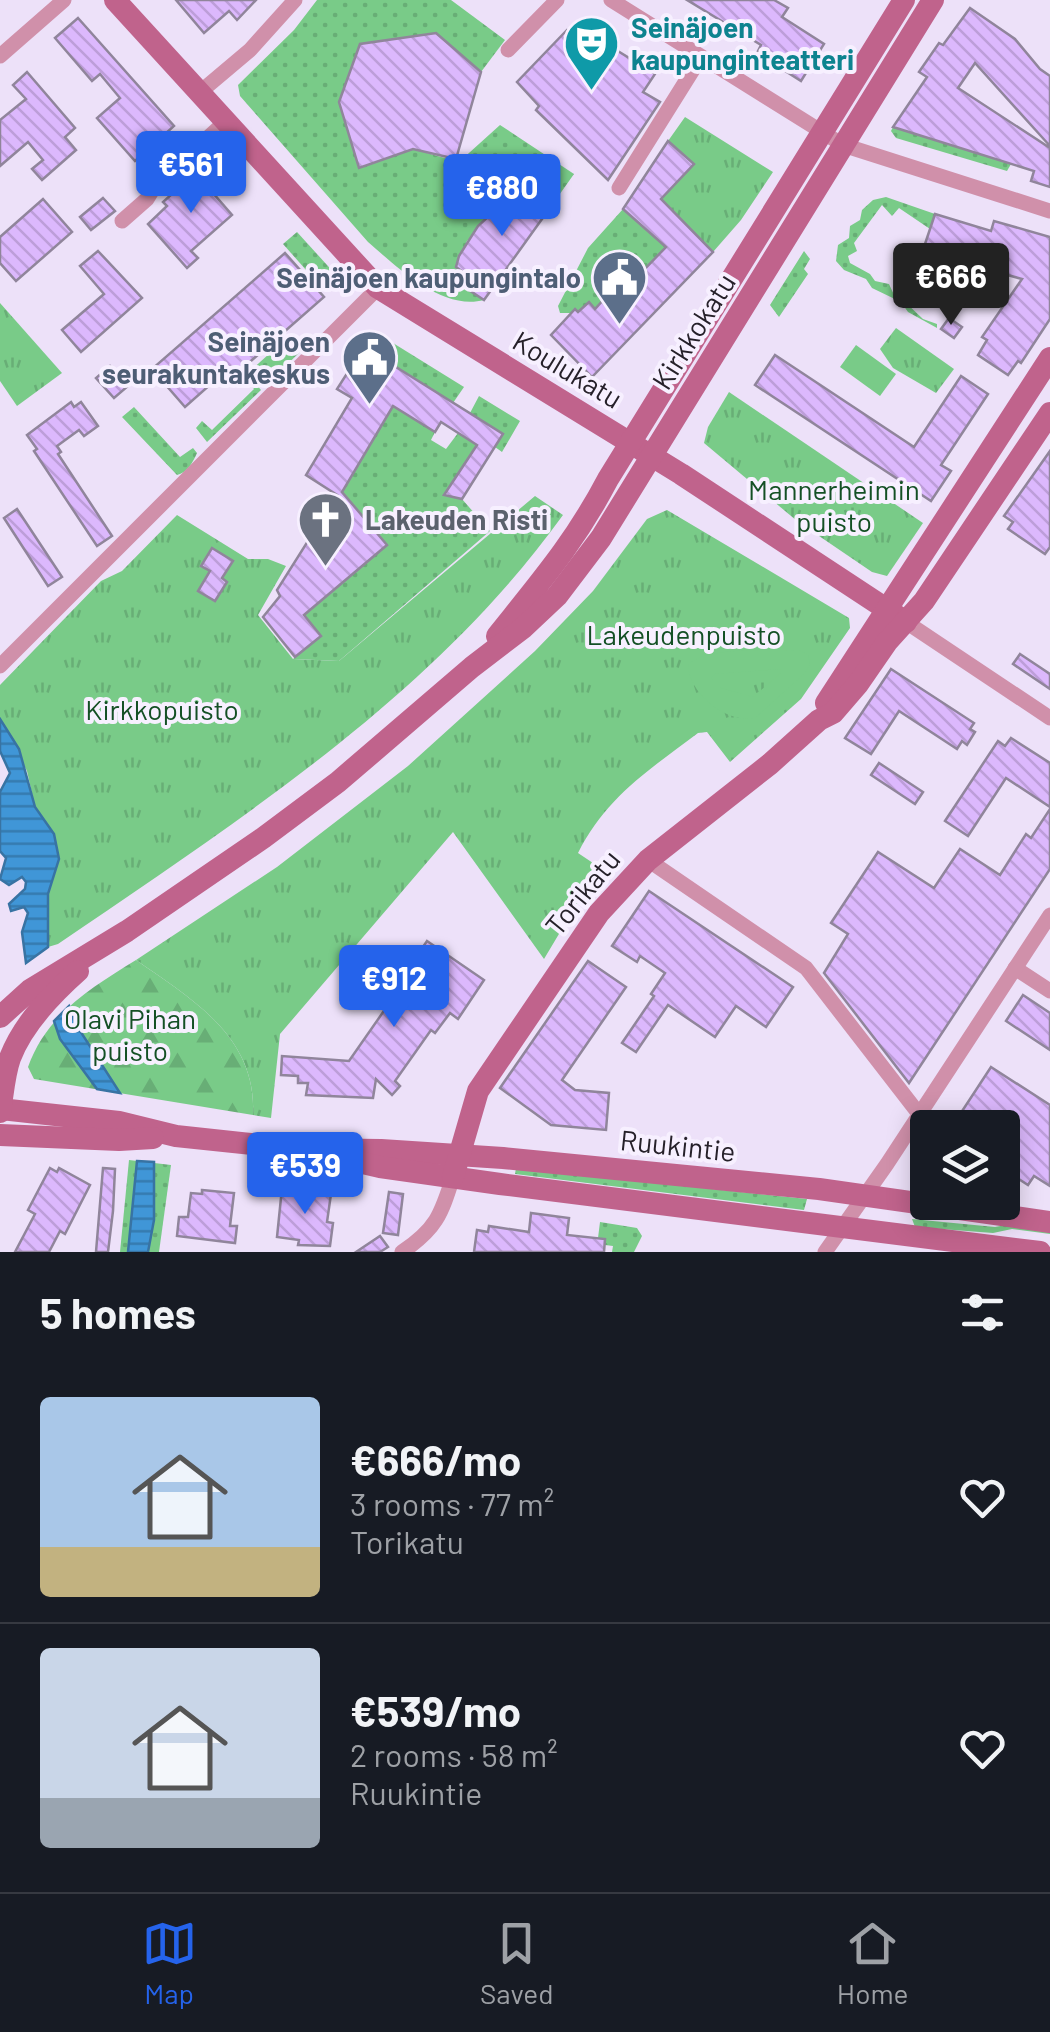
<!DOCTYPE html>
<meta charset="utf-8">
<style>
:root{--surface:#171b24;--page:#242831;--text:#f1f3f6;--muted:#9ea1a6;--line:#363941;--accent:#2563eb}
body{margin:0;font-family:Barlow,sans-serif;background:var(--page);color:var(--text);height:100vh;display:flex;flex-direction:column;font-size:38px;white-space:nowrap}
*{box-sizing:border-box;margin:0}
p{font-size:32px;color:var(--muted)}
.icon{flex:none;width:55px;height:55px;fill:none;stroke:currentColor;stroke-width:2;stroke-linecap:round;stroke-linejoin:round}
.map{position:relative;height:1252px;overflow:hidden}
.side{display:flex;flex-direction:column;background:var(--surface);flex:1}
.side>*{flex:none}
.fabs{position:absolute;left:910px;top:1110px;display:grid;gap:20px}
.fabs a{display:grid;place-items:center;width:110px;height:110px;border-radius:10px;background:var(--surface);box-shadow:0 5px 25px #0003;font-size:50px}
.price{position:absolute;translate:-50% -85px;padding:0 22px;border-radius:10px;background:var(--accent);color:#fff;font-size:32px;line-height:65px;filter:drop-shadow(0 2px 5px #0008)}
.price::after{content:'';position:absolute;left:50%;top:60px;width:30px;height:22px;margin-left:-15px;background:inherit;clip-path:polygon(0 0,100% 0,50% 100%)}
.price.selected{background:#222;color:#fff}
ul{padding:0;list-style:none}
li{display:flex;align-items:center;gap:30px;height:250px;padding:0 40px}
li+li{border-top:2px solid var(--line)}
li span{display:grid;place-items:center;flex:none;width:280px;height:200px;border-radius:10px;color:#555}
li>.icon{margin-inline-start:auto}
span .icon{width:120px;height:120px;fill:#fffc;stroke-width:1}
li b{font-size:42px}
h2{display:flex;justify-content:space-between;align-items:center;height:120px;padding:0 40px;font-size:42px}
.menu{display:flex;justify-content:space-around;align-items:center;height:140px;border-top:2px solid var(--line);background:var(--surface);font-size:28px;color:var(--muted)}
.menu a{display:grid;justify-items:center;gap:5px}
.menu .selected{color:var(--accent)}
.map>svg:first-child{display:block}
.grass{fill:url(#grass-dots)}
.forest{fill:url(#forest-firs)}
.park{fill:url(#park-tufts)}
.garden{fill:#79cb88;fill-rule:evenodd}
.water{fill:url(#water-rules);stroke:#3873a3;stroke-width:2.5}
.building{fill:url(#building-back-hatch);stroke:#90859b;stroke-width:2.5}
.lines{fill:none;stroke-linecap:round;stroke-linejoin:round}
.street{stroke:#d090aa;stroke-width:15}
.secondary{stroke:#c0638c;stroke-width:22}
.labels{text-anchor:middle;dominant-baseline:central;stroke-width:8;stroke-linejoin:round;paint-order:stroke}
.culture-label{font-size:28px;font-weight:bold;fill:#0d838f;stroke:#f7f0ff;text-anchor:start}
.service-label{font-size:28px;font-weight:bold;fill:#4e5e75;stroke:#f7f0ff;text-anchor:end}
.street-label{font-size:28px;fill:#26212a;stroke:#f7f0ff}
.park-label{font-size:28px;fill:#145025;stroke:#f7f0ff}
.worship-label{font-size:28px;font-weight:bold;fill:#5b616d;stroke:#f7f0ff;text-anchor:start}
</style>
<div class="map">
<svg width="1050" height="1252" viewBox="0 0 1050 1252">
<defs>
<pattern id="grass-dots" width="8" height="8" patternUnits="userSpaceOnUse" patternTransform="scale(2.5)"><rect width="8" height="8" fill="#79cb88"/><path d="M2 2h.1M6 6h.1" fill="none" stroke="#68ae76" stroke-width="1.8" stroke-linecap="round"/></pattern>
<pattern id="forest-firs" width="22" height="20" patternUnits="userSpaceOnUse" patternTransform="scale(2.5)"><rect width="22" height="20" fill="#79cb88"/><path d="M5 1l3.5 6h-7zM16 11l3.5 6h-7z" fill="#68ae76"/></pattern>
<pattern id="park-tufts" width="24" height="20" patternUnits="userSpaceOnUse" patternTransform="scale(2.5)"><rect width="24" height="20" fill="#79cb88"/><path d="M3 7l-1-3M5 7V3M7 7l1-3M15 17l-1-3M17 17v-4M19 17l1-3" fill="none" stroke="#68ae76"/></pattern>
<pattern id="water-rules" width="6" height="5" patternUnits="userSpaceOnUse" patternTransform="scale(2.5)"><rect width="6" height="5" fill="#4096d7"/><path d="M0 2.5h6" fill="none" stroke="#357aaf"/></pattern>
<pattern id="building-back-hatch" width="6" height="6" patternUnits="userSpaceOnUse" patternTransform="scale(2.5)"><rect width="6" height="6" fill="#dcb8fd"/><path d="M-1 5l2 2M0 0l6 6M5-1l2 2" fill="none" stroke="#bd9ed9"/></pattern>
</defs>
<rect width="100%" height="100%" fill="#ede1f9"/>
<!-- grass -->
<g class="grass">
<path d="M317,0H451L505,40L481,72L436,33L360,44L339,102L360,168L413,149L459,162L500,125L574,174L557,198L542,189L546,183L536,176L512,211L502,205L467,241L456,267L469,276L463,286L484,300C442,311 397,267 368,242L240,96L238,85L294,30Z"/>
<polygon points="893,127 1011,164 1007,171 896,138 891,131"/>
<polygon points="886,197 935,214 930,229 899,208 892,216 882,205 854,243 857,251 848,256 850,263 870,274 875,281 889,284 895,297 904,301 923,319 937,324 937,328 908,312 901,302 872,288 866,279 844,270 836,261 838,245 849,238 850,226 860,220 862,210 873,200"/>
<polygon points="623,209 666,247 611,304 605,298 595,309 589,303 578,313 560,313 558,306 588,248"/>
<polygon points="297,232 337,276 322,288 283,244"/>
<polygon points="804,251 810,259 804,269 808,274 779,317 770,305"/>
<polygon points="372,330 464,387 453,403 364,347"/>
<polygon points="290,335 303,349 265,386 250,371"/>
<polygon points="249,376 261,390 207,442 196,428 202,421 212,430 254,389 246,379"/>
<polygon points="479,396 520,421 502,452 495,447 503,434 470,413"/>
<polygon points="393,406 435,432 431,440 446,449 458,433 477,445 445,495 462,499 490,531 339,661 293,659 321,636 304,615 387,545 342,492"/>
<path d="M134,407L180,457L193,448L197,453C193,462 187,473 177,475L122,417Z"/>
<polygon points="129,1160 171,1165 159,1252 120,1252"/>
<polygon points="516,1168 807,1199 804,1210 515,1174"/>
<polygon points="912,1219 995,1227 1022,1222 1050,1227 1050,1234 1012,1229 993,1233 915,1227"/>
<polygon points="600,1222 637,1228 642,1236 634,1252 612,1252 613,1246 605,1245 605,1239 598,1238"/>
</g>
<!-- forest -->
<path class="forest" d="M136,960C193,1000 257,1037 253,1115L34,1079L28,1067C47,1014 91,988 136,960Z"/>
<!-- park -->
<g class="park">
<polygon points="685,117 773,172 741,220 713,252 661,199 694,164 668,141"/>
<polygon points="0,303 62,373 17,406 0,381"/>
<polygon points="896,328 954,369 936,393 893,368 880,349"/>
<polygon points="729,392 923,523 887,576 872,572 797,521 704,443 708,427"/>
<path d="M535,496L563,515C433,696 239,820 58,944L48,947V893L59,859L54,834L35,807L27,771L0,719V685L101,581L122,571L177,515L248,559H268L286,566L258,615L293,659L339,661Z"/>
<path d="M667,510L849,618L850,628L801,699L730,762L707,732L698,733C649,770 606,797 578,853L599,867L544,959L453,832L280,1034L271,1118L253,1115C257,1037 193,1000 136,960L277,867L408,766L535,651L593,591L647,519Z"/>
</g>
<!-- garden -->
<g class="garden">
<polygon points="856,345 896,374 880,396 840,367"/>
<path d="M799,650L808,655L810,664L805,673L755,718C727,724 689,694 688,665C706,646 773,651 799,650ZM781,669V673L753,697L721,688L711,678L715,674Z"/>
</g>
<!-- water -->
<g class="water">
<polygon points="0,719 19,749 35,807 54,834 59,859 48,894 48,947 26,963 22,932 28,913 24,907 11,911 9,904 25,889 26,882 22,877 9,885 0,879 6,858 0,851 0,792 10,773 0,751"/>
<polygon points="69,1006 75,1023 120,1093 97,1089 60,1039 54,1021"/>
<polygon points="137,1161 154,1162 154,1220 148,1252 128,1252"/>
</g>
<!-- building -->
<g class="building">
<polygon points="176,0 256,0 237,20 229,11 204,33"/>
<polygon points="687,0 774,0 788,8 782,17 824,44 801,81 757,53 761,45"/>
<polygon points="970,8 1015,39 1040,69 1050,76 1050,146 975,63 958,88 1050,148 1050,187 1031,181 1034,171 893,127 927,77 919,72 939,43 943,45"/>
<polygon points="78,18 174,126 135,161 97,118 120,98 100,74 92,81 55,38"/>
<polygon points="567,30 581,38 587,32 655,74 643,92 660,102 608,180 536,110 539,106 517,82"/>
<polygon points="436,33 481,72 456,159 413,149 359,168 339,102 360,44"/>
<polygon points="27,72 75,128 65,137 76,150 42,180 32,169 43,160 28,142 0,166 0,120 26,99 13,85"/>
<polygon points="668,141 694,164 661,199 713,252 592,377 551,335 575,309 578,312 589,302 595,309 605,298 611,304 666,247 623,209"/>
<polygon points="203,166 220,186 213,193 232,215 191,251 198,258 187,268 148,224 167,206 163,202"/>
<polygon points="536,176 546,183 542,189 557,198 484,300 463,286 469,276 456,267 459,256 478,226 502,204 512,211"/>
<polygon points="103,198 115,211 91,230 80,217"/>
<polygon points="43,199 72,232 16,281 0,263 0,237"/>
<polygon points="935,214 991,231 994,221 1050,237 1050,319 1021,363 1018,361 1008,375 978,355 987,340 982,337 1022,279 968,264 970,256 925,244"/>
<polygon points="98,251 142,298 81,352 62,330 104,294 80,266"/>
<polygon points="285,253 324,297 236,374 230,367 185,407 152,369"/>
<polygon points="949,318 962,327 954,338 941,329"/>
<polygon points="364,347 503,434 462,499 444,495 477,445 441,422 435,432 393,406 342,492 387,545 304,615 321,636 295,657 263,617 280,596 277,590 337,495 306,475 352,398 337,389"/>
<polygon points="775,355 914,447 961,376 988,394 941,465 951,471 931,501 755,385"/>
<polygon points="110,366 128,386 114,398 96,378"/>
<polygon points="71,402 74,407 81,402 98,426 84,436 79,430 57,446 61,452 58,454 112,536 97,546 34,451 37,449 27,435"/>
<polygon points="1050,451 1050,547 1045,554 1008,529 1013,522 1004,516"/>
<polygon points="17,509 62,577 48,586 4,518"/>
<polygon points="212,548 233,561 222,578 227,582 215,601 198,591 210,571 201,566"/>
<polygon points="1020,654 1050,674 1050,689 1013,664"/>
<polygon points="891,669 974,723 970,729 975,732 967,745 962,741 957,749 899,711 871,754 845,738"/>
<polygon points="1011,738 1050,763 1050,807 1006,778 968,836 945,821 998,741 1005,746"/>
<polygon points="879,763 923,792 915,804 871,775"/>
<polygon points="1050,809 1050,869 909,1083 824,973 848,934 831,923 878,852 934,888 960,849 1000,875 1026,834 1031,838"/>
<polygon points="649,891 793,987 766,1027 736,1006 715,1037 668,1005 636,1052 622,1043 654,996 651,994 665,973 640,956 637,962 612,946"/>
<polygon points="427,941 484,980 458,1019 450,1013 435,1033 431,1030 395,1081 400,1086 392,1095 376,1079 373,1098 306,1095 308,1083 298,1083 298,1076 281,1075 282,1056 349,1061 411,972 408,969"/>
<polygon points="588,961 626,987 562,1080 575,1090 609,1093 606,1130 551,1125 500,1088"/>
<polygon points="1023,995 1050,1013 1050,1050 1006,1021"/>
<polygon points="991,1067 1050,1105 1050,1186 1034,1176 1028,1185 1002,1168 1002,1128 951,1128"/>
<polygon points="50,1168 57,1172 59,1168 90,1185 65,1234 60,1231 49,1252 15,1252 35,1214 28,1210"/>
<polygon points="103,1168 115,1169 113,1211 108,1252 96,1252"/>
<polygon points="282,1188 331,1194 327,1222 333,1223 330,1246 298,1245 299,1240 277,1237"/>
<polygon points="202,1190 234,1193 230,1226 237,1226 235,1243 177,1236 179,1217 188,1217 191,1193 202,1194"/>
<polygon points="389,1192 403,1194 398,1235 383,1233"/>
<polygon points="531,1213 569,1218 567,1235 605,1239 604,1252 474,1252 477,1230 488,1232 489,1226 529,1232"/>
<polygon points="380,1236 388,1247 380,1252 356,1252"/>
</g>
<g class="lines">
<!-- street -->
<g class="street">
<polyline points="611,0 843,145 1050,211"/>
<polyline points="508,50 557,0"/>
<polyline points="0,56 64,0"/>
<polyline points="199,93 250,50 295,0"/>
<polyline points="619,188 701,57"/>
<polyline points="122,221 147,199 155,186 225,122"/>
<polyline points="906,622 1050,718"/>
<polyline points="0,666 378,288"/>
<polyline points="648,860 806,968 919,1114"/>
<polyline points="1015,968 1050,991"/>
<path d="M402,1252C436,1229 441,1215 453,1177"/>
<polyline points="825,1252 887,1164 1050,915"/>
</g>
<!-- secondary -->
<g class="secondary">
<polyline points="115,0 378,288 681,474 906,622"/>
<path d="M497,636C541,581 575,542 608,479L904,0"/>
<polyline points="826,703 1050,358"/>
<polyline points="0,1017 30,990 127,931 263,838 338,782 472,667 523,628 557,596 601,538 933,0"/>
<polyline points="0,1109 119,1122 176,1136 298,1149 381,1150 503,1158 819,1189 1050,1222"/>
<path d="M0,1112C3,1094 4,1075 10,1058C23,1024 51,995 78,971"/>
<polyline points="0,1135 119,1140 153,1138"/>
<polyline points="341,1158 380,1167 500,1184 1040,1252"/>
<polyline points="453,1177 478,1091 599,913 648,860 770,764 819,720 833,713 858,684 887,642 924,601 1050,413"/>
</g>
</g>
<!-- icons -->
<defs>
<symbol id="theatre-pin" viewBox="-11 -11 22 30"><path d="M0 17L-7.5 6A9.5 9.5 0 1 1 7.5 6Z" fill="#0f9aa8" stroke="#f7f0ff"/><path d="M-5-5.5Q0-4 5-5.5V0Q5 5 0 6Q-5 5-5 0ZM-3.3-2.5H-1v1.5H-3.3ZM1-2.5H3.3v1.5H1ZM-2.8 1Q0 5.5 2.8 1Z" fill="#fff"/></symbol>
<symbol id="civic-pin" viewBox="-11 -11 22 30"><path d="M0 17L-7.5 6A9.5 9.5 0 1 1 7.5 6Z" fill="#5c6f8a" stroke="#f7f0ff"/><path d="M-.6-6.5H3V-4.5H.6V-3L4-1V1h2V6H-6V1h2V-1L-.6-3ZM-1.2 2.5V6h2.4V2.5Z" fill="#fff"/></symbol>
<symbol id="church-pin" viewBox="-11 -11 22 30"><path d="M0 17L-7.5 6A9.5 9.5 0 1 1 7.5 6Z" fill="#6b7280" stroke="#f7f0ff"/><path d="M-1.2-6h2.4v3.5h3.3v2.4h-3.3V6h-2.4V-.1h-3.3v-2.4h3.3Z" fill="#fff"/></symbol>
</defs>
<g fill-rule="evenodd">
<use href="#theatre-pin" x="560" y="12" width="63" height="86"/>
<use href="#civic-pin" x="588" y="246" width="63" height="86"/>
<use href="#civic-pin" x="338" y="326" width="63" height="86"/>
<use href="#church-pin" x="294" y="488" width="63" height="86"/>
</g>
<g class="labels">
<!-- culture labels -->
<g class="culture-label">
<text x="631" y="27">Seinäjoen<tspan x="631" dy="32">kaupunginteatteri</tspan></text>
</g>
<!-- service labels -->
<g class="service-label">
<text x="581" y="277">Seinäjoen kaupungintalo</text>
<text x="330" y="341">Seinäjoen<tspan x="330" dy="32">seurakuntakeskus</tspan></text>
</g>
<!-- street labels -->
<g class="street-label">
<text transform="translate(693 331) rotate(-58)">Kirkkokatu</text>
<text transform="translate(568 369) rotate(31)">Koulukatu</text>
<text transform="translate(582 892) rotate(-51)">Torikatu</text>
<text transform="translate(678 1145) rotate(6)">Ruukintie</text>
</g>
<!-- park labels -->
<g class="park-label">
<text x="834" y="489">Mannerheimin<tspan x="834" dy="32">puisto</tspan></text>
<text x="684" y="634">Lakeudenpuisto</text>
<text x="162" y="709">Kirkkopuisto</text>
<text x="130" y="1018">Olavi Pihan<tspan x="130" dy="32">puisto</tspan></text>
</g>
<!-- worship labels -->
<g class="worship-label">
<text x="365" y="519">Lakeuden Risti</text>
</g>
</g>
</svg>
<div class="fabs">
<a><svg class="icon" aria-label="layers" viewBox="0 0 24 24"><path d="M12 4l9 5-9 5-9-5zM3 14l9 5 9-5"/></svg></a>
</div>
<b class="price" style="left:191px;top:216px">€561</b>
<b class="price" style="left:502px;top:239px">€880</b>
<b class="price selected" style="left:951px;top:328px">€666</b>
<b class="price" style="left:394px;top:1030px">€912</b>
<b class="price" style="left:305px;top:1217px">€539</b>
</div>
<section class="side">
<h2>5 homes<svg class="icon" aria-label="filters" viewBox="0 0 24 24"><path d="M4 7h16M4 17h16"/><circle cx="9" cy="7" r="2"/><circle cx="15" cy="17" r="2"/></svg></h2>
<ul>
<li><span style="background:linear-gradient(#a9c7e8 75%,#c2b280 0)"><svg class="icon" aria-label="home" viewBox="0 0 24 24"><path d="M3 11l9-7 9 7M6 9v11h12V9"/></svg></span><div><b>€666/mo</b><p>3 rooms · 77 m²</p><p>Torikatu</p></div><svg class="icon" aria-label="heart" viewBox="0 0 24 24"><path d="M12 20l-8-8c-3-5 5-10 8-4 3-6 11-1 8 4z"/></svg></li>
<li><span style="background:linear-gradient(#c9d6e8 75%,#9aa5b1 0)"><svg class="icon" aria-label="home" viewBox="0 0 24 24"><path d="M3 11l9-7 9 7M6 9v11h12V9"/></svg></span><div><b>€539/mo</b><p>2 rooms · 58 m²</p><p>Ruukintie</p></div><svg class="icon" aria-label="heart" viewBox="0 0 24 24"><path d="M12 20l-8-8c-3-5 5-10 8-4 3-6 11-1 8 4z"/></svg></li>
</ul>
</section>
<nav class="menu">
<a class="selected"><svg class="icon" aria-label="map" viewBox="0 0 24 24"><path d="M3 6l6-2 6 2 6-2v14l-6 2-6-2-6 2zM9 4v14M15 6v14"/></svg>Map</a>
<a><svg class="icon" aria-label="saved" viewBox="0 0 24 24"><path d="M7 4h10v16l-5-4-5 4z"/></svg>Saved</a>
<a><svg class="icon" aria-label="home" viewBox="0 0 24 24"><path d="M3 11l9-7 9 7M6 9v11h12V9"/></svg>Home</a>
</nav>
